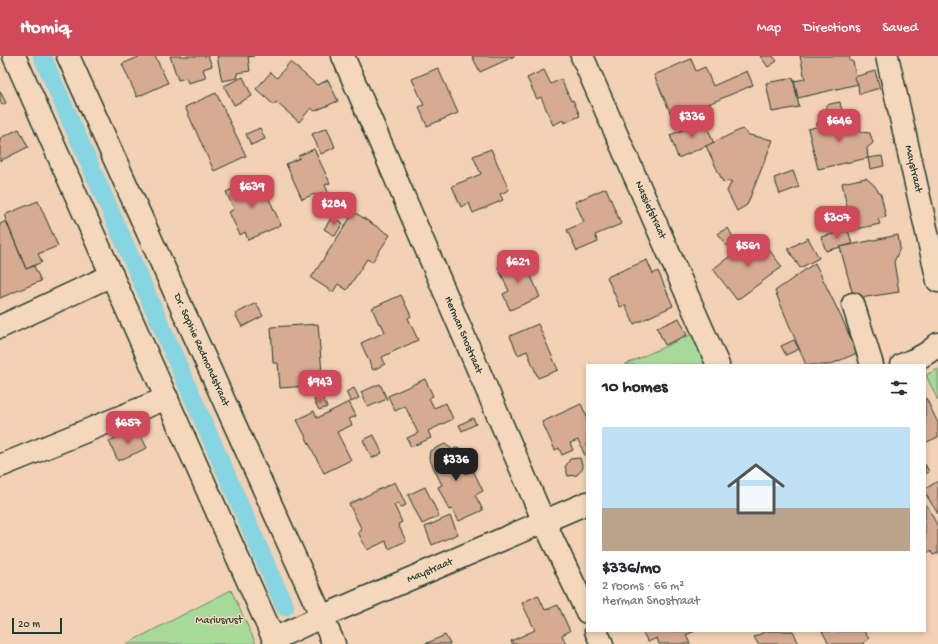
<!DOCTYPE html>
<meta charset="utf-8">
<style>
:root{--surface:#fff;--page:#f7f7f7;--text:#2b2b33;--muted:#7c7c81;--line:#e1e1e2;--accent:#d1495b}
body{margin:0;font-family:"Gochi Hand",sans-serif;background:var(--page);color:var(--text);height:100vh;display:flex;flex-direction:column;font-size:15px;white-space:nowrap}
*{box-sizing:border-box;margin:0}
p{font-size:13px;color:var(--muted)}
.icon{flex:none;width:22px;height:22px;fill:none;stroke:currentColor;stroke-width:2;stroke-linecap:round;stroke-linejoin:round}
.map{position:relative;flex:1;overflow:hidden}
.panel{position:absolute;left:586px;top:308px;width:340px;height:268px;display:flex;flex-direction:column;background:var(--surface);border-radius:0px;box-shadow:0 2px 6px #0003}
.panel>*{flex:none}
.scale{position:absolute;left:12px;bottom:10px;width:50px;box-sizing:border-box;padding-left:4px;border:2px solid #1f3d34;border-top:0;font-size:11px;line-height:14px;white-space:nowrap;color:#1f3d34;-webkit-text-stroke:3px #f5d8bb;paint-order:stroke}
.price{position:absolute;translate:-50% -34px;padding:0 9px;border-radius:8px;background:var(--accent);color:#fff;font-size:13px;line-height:26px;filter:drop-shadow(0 1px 2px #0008)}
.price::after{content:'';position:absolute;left:50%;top:24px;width:12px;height:9px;margin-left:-6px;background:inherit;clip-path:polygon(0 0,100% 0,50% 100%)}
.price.active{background:#222;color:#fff}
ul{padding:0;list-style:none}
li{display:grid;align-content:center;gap:8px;height:212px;padding:0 16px}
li+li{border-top:1px solid var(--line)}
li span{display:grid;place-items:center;height:124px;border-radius:0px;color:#555}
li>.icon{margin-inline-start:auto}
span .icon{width:72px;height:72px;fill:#fffc;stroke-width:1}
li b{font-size:17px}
h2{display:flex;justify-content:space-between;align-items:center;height:48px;padding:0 16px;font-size:17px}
header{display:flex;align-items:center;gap:24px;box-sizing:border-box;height:56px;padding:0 20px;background:var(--accent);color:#fff}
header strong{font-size:19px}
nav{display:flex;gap:22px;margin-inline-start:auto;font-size:14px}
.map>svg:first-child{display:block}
.green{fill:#a7d999;stroke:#638b66}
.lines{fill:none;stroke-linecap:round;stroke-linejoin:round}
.canal{stroke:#86d5e2;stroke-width:18}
.building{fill:#d7aa92;stroke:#1f3d34}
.minor-casing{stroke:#1f3d34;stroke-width:25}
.minor{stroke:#f5d8bb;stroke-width:22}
.labels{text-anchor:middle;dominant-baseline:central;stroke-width:3;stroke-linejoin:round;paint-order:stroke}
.street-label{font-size:11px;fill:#1f3d34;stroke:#f5d8bb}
.park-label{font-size:11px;fill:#2d4d3e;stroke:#f5d8bb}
</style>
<header>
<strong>Homiq</strong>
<nav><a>Map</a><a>Directions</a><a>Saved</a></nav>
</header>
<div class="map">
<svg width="938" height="588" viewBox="0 0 938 588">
<rect width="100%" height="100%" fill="#f2d1b4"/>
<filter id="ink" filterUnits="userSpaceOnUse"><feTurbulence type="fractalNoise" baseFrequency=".025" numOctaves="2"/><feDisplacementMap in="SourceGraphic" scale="8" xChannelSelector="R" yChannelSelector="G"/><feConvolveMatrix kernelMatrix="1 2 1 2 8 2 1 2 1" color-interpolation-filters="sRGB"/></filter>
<g filter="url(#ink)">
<!-- green -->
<g class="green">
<polygon points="697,276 712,309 624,309"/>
<polygon points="938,313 938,345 926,319"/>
<polygon points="231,534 256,588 126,588"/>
</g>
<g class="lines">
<!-- canal -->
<polyline class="canal" points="42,0 285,551"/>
</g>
<!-- building -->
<g class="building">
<polygon points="141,0 155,0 168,27 137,41 122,8"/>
<polygon points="170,0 208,0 212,10 203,13 206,22 188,27 186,22 178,24"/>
<polygon points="217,0 254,0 248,1 250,15 237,17 238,22 222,25"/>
<polygon points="472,0 515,0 480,16"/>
<polygon points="760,0 773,0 777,5 768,11"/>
<polygon points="800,0 850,0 849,4 853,6 858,28 798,42 794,25 805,23"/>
<polygon points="691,3 696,15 705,11 713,30 747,15 753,29 673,63 654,19"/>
<polygon points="290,6 317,29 328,24 338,45 315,55 311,52 299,66 276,46 274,49 256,33 271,16 277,22"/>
<polygon points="438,12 458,57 427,70 419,51 424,49 412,23"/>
<polygon points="544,14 551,28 561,23 571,45 573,44 580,60 564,67 563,64 553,69 541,41 537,43 527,22"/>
<polygon points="875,15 880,32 859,38 858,28 854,21"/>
<polygon points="243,21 252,40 234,49 224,30"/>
<polygon points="793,22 799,51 772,56 766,27"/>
<polygon points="0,35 6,47 2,49 0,46"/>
<polygon points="216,37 246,100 214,115 185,51"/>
<polygon points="840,46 842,56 828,59 826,49"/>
<polygon points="832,62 836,69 850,68 849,63 858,62 861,76 870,77 873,87 867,92 868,102 818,113 808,73 816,71 818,65"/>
<polygon points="705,65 714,88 706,90 678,102 670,79"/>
<polygon points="260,72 265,83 251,89 246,78"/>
<polygon points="327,72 335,91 321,98 312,78"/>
<polygon points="19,73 28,91 0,105 0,82"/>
<polygon points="742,73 749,79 773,84 747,149 737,155 727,135 732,125 723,126 706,90"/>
<polygon points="314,93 330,127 325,129 332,145 321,151 315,138 302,143 286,108 300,102 298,100"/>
<polygon points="491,93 509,134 500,138 503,144 473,157 469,147 461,151 452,130 481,118 473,100"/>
<polygon points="882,100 884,110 870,113 868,102"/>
<polygon points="793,115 799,131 780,138 774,122"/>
<polygon points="259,121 281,169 248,184 245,176 240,179 229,156 234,153 226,136"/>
<polygon points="866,122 874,129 881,139 886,161 878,163 880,168 852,174 842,127"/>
<polygon points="606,132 621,168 595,179 598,186 577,195 567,174 584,166 575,146"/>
<polygon points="38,145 58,190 38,198 42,206 26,213 4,159"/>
<polygon points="354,156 390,179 372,206 367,203 347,234 338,228 333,236 311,222"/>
<polygon points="332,161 343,167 335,180 324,173"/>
<polygon points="6,165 26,213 34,210 41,225 0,242 0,168"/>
<polygon points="728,172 735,185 726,190 718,177"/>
<polygon points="848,174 852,188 826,195 821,181"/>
<polygon points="758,179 782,211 737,244 713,213"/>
<polygon points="898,179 900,192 894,206 899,236 854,243 840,191"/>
<polygon points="808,182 819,202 800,212 788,193"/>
<polygon points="523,201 540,241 510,254 503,238 509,235 498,211"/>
<polygon points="647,204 653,218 658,215 673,250 634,268 625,249 620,251 607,221"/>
<polygon points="815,207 844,267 857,297 829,309 806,309 775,235"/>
<polygon points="401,239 411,260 408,262 418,284 382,301 385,308 373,314 361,287 385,276 381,267 379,268 372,252"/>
<polygon points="256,247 263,260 242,271 235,258"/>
<polygon points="679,262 687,279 665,289 657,272"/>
<polygon points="318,268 323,329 280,332 278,307 273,307 271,271"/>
<polygon points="538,268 558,314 538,322 527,295 518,299 510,280"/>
<polygon points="794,284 799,293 786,299 781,290"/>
<polygon points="425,323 433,340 429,342 434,352 446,347 453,363 428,375 431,382 411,391 407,382 418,377 405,350 395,355 388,340"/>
<polygon points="380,328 387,343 368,351 361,336"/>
<polygon points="354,332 359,342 351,346 346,336"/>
<polygon points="322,341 327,351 319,354 314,344"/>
<polygon points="926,342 938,367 938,381 925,387 925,343"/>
<polygon points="349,346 356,360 349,363 352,369 337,376 351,404 324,417 297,364 314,355 317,362"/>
<polygon points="581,348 587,361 587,404 578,384 570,387 573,394 562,399 559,392 555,394 542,366"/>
<polygon points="473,362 476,368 462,375 459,369"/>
<polygon points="137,372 147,392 118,405 109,385"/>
<polygon points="374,379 382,397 372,402 363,384"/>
<polygon points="445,388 453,394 455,392 463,393 467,401 462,410 466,418 473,414 483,435 475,439 483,454 459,465 452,453 449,454 438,431 442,429 429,402 430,395"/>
<polygon points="580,402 583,412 577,419 568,420 565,411 570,403"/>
<polygon points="925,408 929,416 925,418"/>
<polygon points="938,425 938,458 925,437 925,433"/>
<polygon points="395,426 406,449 400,452 398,447 394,449 402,466 398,468 406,485 389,493 386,485 367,494 358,476 362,474 349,448"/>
<polygon points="425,431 439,460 422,468 408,439"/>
<polygon points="927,449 938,471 938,497 933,499 931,495 925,498 925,450"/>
<polygon points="450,460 458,478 432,489 425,471"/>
<polygon points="538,539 545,554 558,549 570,575 562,579 566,588 513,588 511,585 535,574 522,547"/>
<polygon points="642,575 695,575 686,579 690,588 659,588 657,582 648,586"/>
<polygon points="766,575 793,575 799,588 758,588 754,581"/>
<polygon points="822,575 864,575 869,583 863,587 864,588 829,588"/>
<polygon points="445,579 450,588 425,588"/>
</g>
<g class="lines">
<defs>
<g id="minor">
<polyline points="14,0 276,588"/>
<polyline points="68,0 334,588"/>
<polyline points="343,0 544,466 587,556"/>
<polyline points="582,0 718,309"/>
<polyline points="887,0 938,225"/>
<polyline points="853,248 872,309"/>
<polyline points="0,271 112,219"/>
<path d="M902,309C915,303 928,299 938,288"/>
<polyline points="0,410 167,342"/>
<polyline points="596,575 602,588"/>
<polyline points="274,583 321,561 587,447"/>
</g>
</defs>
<!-- minor casing -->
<use href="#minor" class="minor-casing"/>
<!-- minor -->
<use href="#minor" class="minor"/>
</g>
</g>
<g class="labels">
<!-- street labels -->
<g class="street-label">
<text transform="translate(913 113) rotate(77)">Maystraat</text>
<text transform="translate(650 154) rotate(66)">Nassiefstraat</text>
<text transform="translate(463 279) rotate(67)">Herman Snostraat</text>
<text transform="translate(201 294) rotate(66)">Dr. Sophie Redmondstraat</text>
<text transform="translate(430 515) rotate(-23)">Maystraat</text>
</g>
<!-- park labels -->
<g class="park-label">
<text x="219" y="565">Mariusrust</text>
</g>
</g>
</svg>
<div class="scale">20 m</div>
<b class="price" style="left:692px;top:83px">$336</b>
<b class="price" style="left:839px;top:87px">$646</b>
<b class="price" style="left:252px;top:153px">$639</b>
<b class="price" style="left:334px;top:170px">$284</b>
<b class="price" style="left:837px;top:184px">$307</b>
<b class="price" style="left:748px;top:212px">$561</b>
<b class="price" style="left:518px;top:228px">$621</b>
<b class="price" style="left:320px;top:348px">$943</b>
<b class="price" style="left:128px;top:389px">$657</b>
<b class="price active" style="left:456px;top:426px">$336</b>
<section class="panel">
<h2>10 homes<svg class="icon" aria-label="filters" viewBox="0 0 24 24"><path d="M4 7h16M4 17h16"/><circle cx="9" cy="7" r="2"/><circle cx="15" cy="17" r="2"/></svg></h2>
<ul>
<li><span style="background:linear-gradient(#bfe0f5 65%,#b9a48a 0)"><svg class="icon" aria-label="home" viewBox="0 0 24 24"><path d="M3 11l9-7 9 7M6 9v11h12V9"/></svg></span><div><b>$336/mo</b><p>2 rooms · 66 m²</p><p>Herman Snostraat</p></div></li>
</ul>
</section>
</div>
